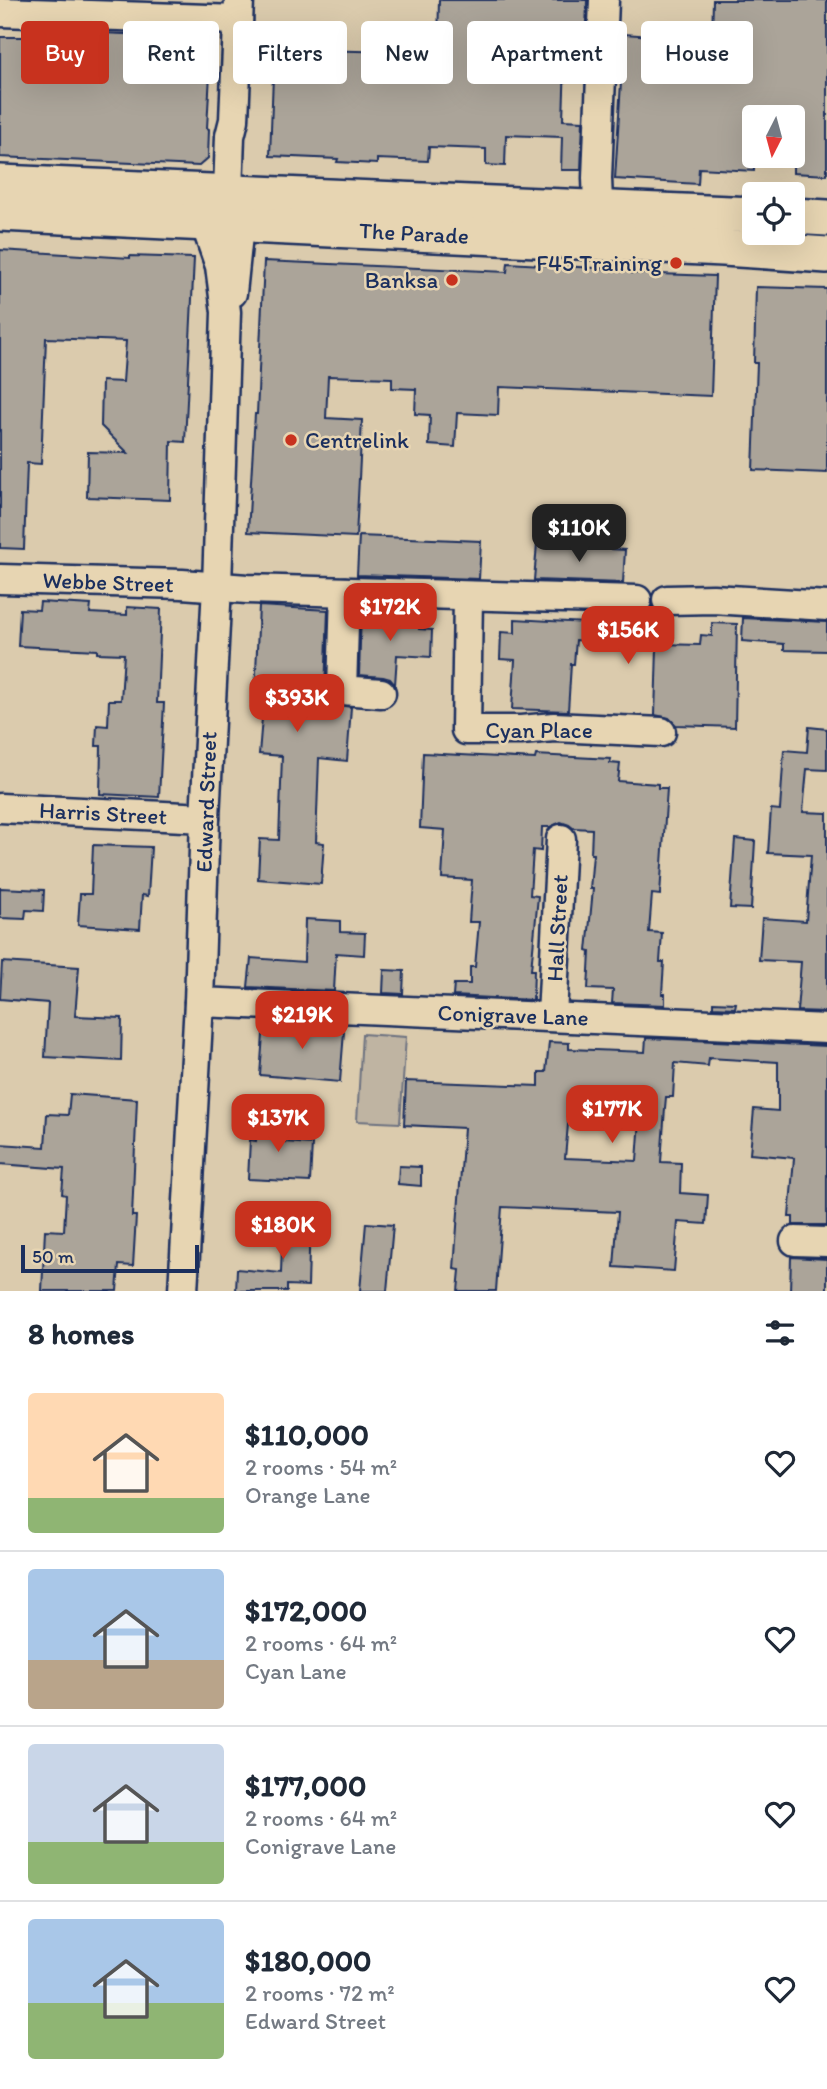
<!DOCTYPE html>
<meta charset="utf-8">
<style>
:root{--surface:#fff;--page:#f2f2f3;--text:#1f2937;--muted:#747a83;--line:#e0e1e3;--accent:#c8321e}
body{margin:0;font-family:Itim,sans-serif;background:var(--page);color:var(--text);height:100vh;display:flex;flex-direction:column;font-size:26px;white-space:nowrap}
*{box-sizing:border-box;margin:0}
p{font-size:23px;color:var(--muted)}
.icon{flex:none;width:38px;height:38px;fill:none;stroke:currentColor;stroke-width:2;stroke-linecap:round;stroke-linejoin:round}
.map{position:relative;height:1291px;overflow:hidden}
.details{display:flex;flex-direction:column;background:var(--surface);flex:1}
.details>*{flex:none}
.hud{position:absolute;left:21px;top:21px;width:786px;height:63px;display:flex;gap:14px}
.needle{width:46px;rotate:186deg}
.controls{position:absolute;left:742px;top:105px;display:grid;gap:14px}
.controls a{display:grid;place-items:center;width:63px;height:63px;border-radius:7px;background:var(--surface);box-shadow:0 7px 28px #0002;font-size:35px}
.scale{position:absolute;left:21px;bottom:18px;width:178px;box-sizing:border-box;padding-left:7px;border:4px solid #1b2f5e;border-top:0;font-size:19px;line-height:24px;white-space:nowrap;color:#1b2f5e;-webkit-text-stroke:5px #e7d5b2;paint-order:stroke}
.price{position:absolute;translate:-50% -60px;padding:0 16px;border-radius:14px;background:var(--accent);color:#fff;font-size:23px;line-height:46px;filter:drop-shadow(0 2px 4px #0008)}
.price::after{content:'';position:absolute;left:50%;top:42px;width:21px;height:16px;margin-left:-10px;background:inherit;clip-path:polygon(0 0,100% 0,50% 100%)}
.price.current{background:#222;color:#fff}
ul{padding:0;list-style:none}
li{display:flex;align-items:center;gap:21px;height:175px;padding:0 28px}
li+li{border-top:2px solid var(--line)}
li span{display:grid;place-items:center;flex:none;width:196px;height:140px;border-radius:7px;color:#555}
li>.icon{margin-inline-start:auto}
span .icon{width:84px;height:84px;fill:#fffc;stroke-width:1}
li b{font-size:30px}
h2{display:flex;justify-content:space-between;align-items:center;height:84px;padding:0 28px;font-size:30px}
.pill{padding:0 24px;border-radius:7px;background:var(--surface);box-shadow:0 7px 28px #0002;font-size:24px;line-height:63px}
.pill.current{background:var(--accent);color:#fff}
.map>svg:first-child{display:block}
.green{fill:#bfb4a2;stroke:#6d7280;stroke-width:2}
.building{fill:#aba499;stroke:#1b2f5e;stroke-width:2;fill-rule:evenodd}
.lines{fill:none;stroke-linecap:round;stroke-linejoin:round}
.minor-casing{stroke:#1b2f5e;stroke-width:33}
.major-casing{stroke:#1b2f5e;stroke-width:40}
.minor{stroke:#e7d5b2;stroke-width:28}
.major{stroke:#e7d5b2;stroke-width:35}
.poi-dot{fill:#c8321e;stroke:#e7d5b2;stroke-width:2.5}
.labels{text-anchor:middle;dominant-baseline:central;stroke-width:5;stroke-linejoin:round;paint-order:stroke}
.street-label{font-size:23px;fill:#1b2f5e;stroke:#e7d5b2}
.poi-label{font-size:23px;fill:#1b2f5e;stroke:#e7d5b2;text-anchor:end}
</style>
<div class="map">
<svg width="827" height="1291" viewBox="0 0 827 1291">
<rect width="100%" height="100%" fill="#dbcbad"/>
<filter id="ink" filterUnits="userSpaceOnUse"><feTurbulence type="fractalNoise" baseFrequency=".0143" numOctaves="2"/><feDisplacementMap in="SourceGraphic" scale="14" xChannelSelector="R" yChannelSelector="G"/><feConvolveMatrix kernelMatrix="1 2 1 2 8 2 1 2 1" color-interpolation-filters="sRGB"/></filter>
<g filter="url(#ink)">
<!-- green -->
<polygon class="green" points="362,1034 406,1037 400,1123 357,1121"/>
<!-- building -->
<g class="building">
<polygon points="439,0 587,0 586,33 566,33 563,120 583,121 581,170 561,170 562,137 506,135 505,166 486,165 486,149 429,147 428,161 377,159 377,164 337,162 338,159 270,156 274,49 397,52 397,42 438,45"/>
<polygon points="713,0 827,0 827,175 793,173 793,117 754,117 754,171 699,168 698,184 615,179 624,34 712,40"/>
<polygon points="36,30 212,38 207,128 209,129 208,158 199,166 0,157 0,37 35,37"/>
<polygon points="0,250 130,258 130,256 194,258 185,442 171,441 170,500 87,497 88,452 128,453 101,426 102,381 123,382 126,341 46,338 41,464 27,463 24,549 0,548"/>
<polygon points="264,261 507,272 508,263 631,270 631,273 715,276 711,396 499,387 498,415 457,413 455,447 429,445 430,415 415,414 416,389 392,388 392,378 328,376 326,418 362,420 356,537 248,532 255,414 257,414"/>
<polygon points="756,287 827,289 827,473 753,470 757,363 754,363"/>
<polygon points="359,536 481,541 479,579 357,575"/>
<polygon points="537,544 625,550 623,583 534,580"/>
<polygon points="40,602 91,605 90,613 127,615 127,607 161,609 157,703 164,703 159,797 100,794 101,746 96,746 97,725 108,726 109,700 121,700 124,654 97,653 97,650 18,646 20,609 39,610"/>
<polygon points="259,606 328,610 325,690 327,697 333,704 351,707 347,761 319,758 316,842 324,843 321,884 258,879 260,839 279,840 282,756 259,754 264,694 255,693"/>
<polygon points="652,606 658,614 662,616 660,644 700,645 701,635 712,636 712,623 737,624 735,727 676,725 669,718 655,715 657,647 576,640 574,664 571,664 568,711 512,709 515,660 500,659 501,632 515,633 515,619 604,624 604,616 637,617 645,614"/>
<polygon points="361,612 420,616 419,629 432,630 431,657 397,655 395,685 390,679 383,677 359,675"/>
<polygon points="743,618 827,622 827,651 784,650 784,644 742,641"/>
<polygon points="809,727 827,729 827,770 807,769 803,812 827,813 827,1012 797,1011 801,962 759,960 762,918 806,921 811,855 768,853 771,809 780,810 784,750 807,752"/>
<polygon points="423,753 535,759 536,755 611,759 610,763 620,764 618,781 658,784 658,788 667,788 660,895 652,894 649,932 662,933 660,962 664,962 662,994 665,994 665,1005 612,1003 613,990 588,989 590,952 587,951 593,889 590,889 593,854 591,854 592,829 573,828 569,825 561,822 550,827 542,827 541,851 533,850 530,895 538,896 531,970 534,970 533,1000 453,996 454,984 470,984 470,967 475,967 479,922 469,922 472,880 442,878 445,830 420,828"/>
<polygon points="735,839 755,841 751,909 730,908"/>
<polygon points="93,845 151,847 148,896 142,895 140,929 78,925 80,894 91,894"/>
<polygon points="0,888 44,890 43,911 26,910 25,919 0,918"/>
<polygon points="305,919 340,921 340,932 365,933 364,955 336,953 334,991 248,987 251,958 304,962"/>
<polygon points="2,962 79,967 75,1016 122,1018 121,1061 45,1057 48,1003 0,999"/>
<polygon points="384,970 404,971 403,994 383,993"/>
<polygon points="713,1002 736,1003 735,1008 713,1007"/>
<polygon points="264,1021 331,1024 330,1031 344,1032 340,1082 260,1075"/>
<path d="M646,1038L827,1046V1225H793V1217H789L794,1158L750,1154L754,1109L778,1111V1062L709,1058L708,1066L675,1063L673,1097H666L665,1108L661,1162L681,1163L680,1193L708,1195L706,1224L678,1222L674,1271L614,1267L618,1212L502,1207L496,1291H458L460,1270L454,1269L464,1128L404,1125L406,1081L539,1086V1072H546L549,1042L569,1043V1049L645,1052ZM570,1102L641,1105L637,1161L565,1158Z"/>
<polygon points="70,1094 137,1099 132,1216 136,1216 133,1266 119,1265 117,1291 42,1291 45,1230 64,1231 66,1195 62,1194 64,1169 0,1164 0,1144 45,1147 47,1114 68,1115"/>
<polygon points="258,1115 287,1117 285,1142 312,1144 310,1182 248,1179 250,1140 256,1141"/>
<polygon points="399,1166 421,1167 421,1186 398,1184"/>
<polygon points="283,1217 310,1218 308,1286 287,1285 287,1291 236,1291 237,1269 281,1273"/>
<polygon points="366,1223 393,1225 387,1291 360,1291"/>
<polygon points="791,1257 827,1259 827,1291 790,1291"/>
</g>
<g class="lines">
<defs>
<g id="minor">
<polyline points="0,12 238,20"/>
<polyline points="228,192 230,136 234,120 239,0"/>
<polyline points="599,229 597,178 604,0"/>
<polyline points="232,293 239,225"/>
<polyline points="0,579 182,584 247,589 637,600"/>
<polyline points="345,592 342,690 381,693"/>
<polyline points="468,596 466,730 521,730 554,727 661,732"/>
<polyline points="667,600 713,599 827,606"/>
<polyline points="0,808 205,818"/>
<polyline points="199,1002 827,1029"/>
<polyline points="552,1016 561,839"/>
<polyline points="795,1241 827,1242"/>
<polyline points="183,1291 199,1002 205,818 217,586 226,312 220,266 205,223"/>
</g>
<g id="major">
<polyline points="0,183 754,215"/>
<polyline points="0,213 723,248 827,255"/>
<polyline points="793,216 827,218"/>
</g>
</defs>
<!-- minor casing -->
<use href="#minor" class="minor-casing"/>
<!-- major casing -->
<use href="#major" class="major-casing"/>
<!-- minor -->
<use href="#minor" class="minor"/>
<!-- major -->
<use href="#major" class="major"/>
</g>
</g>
<!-- markers -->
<g class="poi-dot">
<circle cx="676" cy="263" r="7"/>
<circle cx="452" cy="280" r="7"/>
<circle cx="291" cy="440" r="7"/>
</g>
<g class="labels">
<!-- street labels -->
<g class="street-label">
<text transform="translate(414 233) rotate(3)">The Parade</text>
<text transform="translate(108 582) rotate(2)">Webbe Street</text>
<text x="539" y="730">Cyan Place</text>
<text transform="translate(206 802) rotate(-88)">Edward Street</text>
<text transform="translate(103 813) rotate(3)">Harris Street</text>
<text transform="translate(557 928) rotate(-87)">Hall Street</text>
<text transform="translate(513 1015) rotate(2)">Conigrave Lane</text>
</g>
<!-- poi labels -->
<g class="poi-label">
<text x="662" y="263">F45 Training</text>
<text x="438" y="280">Banksa</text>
<text x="305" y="440" text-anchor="start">Centrelink</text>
</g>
</g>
</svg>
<div class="controls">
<a><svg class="needle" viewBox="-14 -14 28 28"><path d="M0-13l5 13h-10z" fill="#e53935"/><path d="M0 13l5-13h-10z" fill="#747a83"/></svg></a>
<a><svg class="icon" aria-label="locate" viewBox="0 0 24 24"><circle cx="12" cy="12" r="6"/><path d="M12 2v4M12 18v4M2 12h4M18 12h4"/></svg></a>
</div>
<div class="scale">50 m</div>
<b class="price current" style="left:579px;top:564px">$110K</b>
<b class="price" style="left:390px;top:643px">$172K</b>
<b class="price" style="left:628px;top:666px">$156K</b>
<b class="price" style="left:297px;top:734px">$393K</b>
<b class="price" style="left:302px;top:1051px">$219K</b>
<b class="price" style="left:612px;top:1145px">$177K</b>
<b class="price" style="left:278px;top:1154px">$137K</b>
<b class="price" style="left:283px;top:1261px">$180K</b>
<div class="hud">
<a class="pill current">Buy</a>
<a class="pill">Rent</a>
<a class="pill">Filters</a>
<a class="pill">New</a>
<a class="pill">Apartment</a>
<a class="pill">House</a>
</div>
</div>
<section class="details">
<h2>8 homes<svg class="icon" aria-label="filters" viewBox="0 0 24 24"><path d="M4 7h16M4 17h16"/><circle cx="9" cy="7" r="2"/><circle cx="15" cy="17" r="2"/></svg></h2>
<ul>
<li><span style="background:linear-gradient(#ffd9b3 75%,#8fb573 0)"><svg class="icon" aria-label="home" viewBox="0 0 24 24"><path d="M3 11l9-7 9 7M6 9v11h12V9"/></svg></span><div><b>$110,000</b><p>2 rooms · 54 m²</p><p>Orange Lane</p></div><svg class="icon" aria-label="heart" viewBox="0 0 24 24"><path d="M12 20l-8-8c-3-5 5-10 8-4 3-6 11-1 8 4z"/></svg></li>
<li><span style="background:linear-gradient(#a9c7e8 65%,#b9a48a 0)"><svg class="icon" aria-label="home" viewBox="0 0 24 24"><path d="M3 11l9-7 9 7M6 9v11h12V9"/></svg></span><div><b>$172,000</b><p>2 rooms · 64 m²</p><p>Cyan Lane</p></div><svg class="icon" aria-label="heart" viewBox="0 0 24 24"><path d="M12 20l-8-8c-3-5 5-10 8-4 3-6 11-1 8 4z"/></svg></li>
<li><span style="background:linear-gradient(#c9d6e8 70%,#8fb573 0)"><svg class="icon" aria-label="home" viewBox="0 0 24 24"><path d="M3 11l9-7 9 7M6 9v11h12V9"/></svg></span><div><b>$177,000</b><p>2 rooms · 64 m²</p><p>Conigrave Lane</p></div><svg class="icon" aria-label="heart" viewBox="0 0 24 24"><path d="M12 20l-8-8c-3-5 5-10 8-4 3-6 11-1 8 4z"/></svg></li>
<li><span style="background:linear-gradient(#a9c7e8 60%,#8fb573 0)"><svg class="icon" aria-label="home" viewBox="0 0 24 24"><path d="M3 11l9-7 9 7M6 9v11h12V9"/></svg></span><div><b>$180,000</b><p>2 rooms · 72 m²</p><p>Edward Street</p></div><svg class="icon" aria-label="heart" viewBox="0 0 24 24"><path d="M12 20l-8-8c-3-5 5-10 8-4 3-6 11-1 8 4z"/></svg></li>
</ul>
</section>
